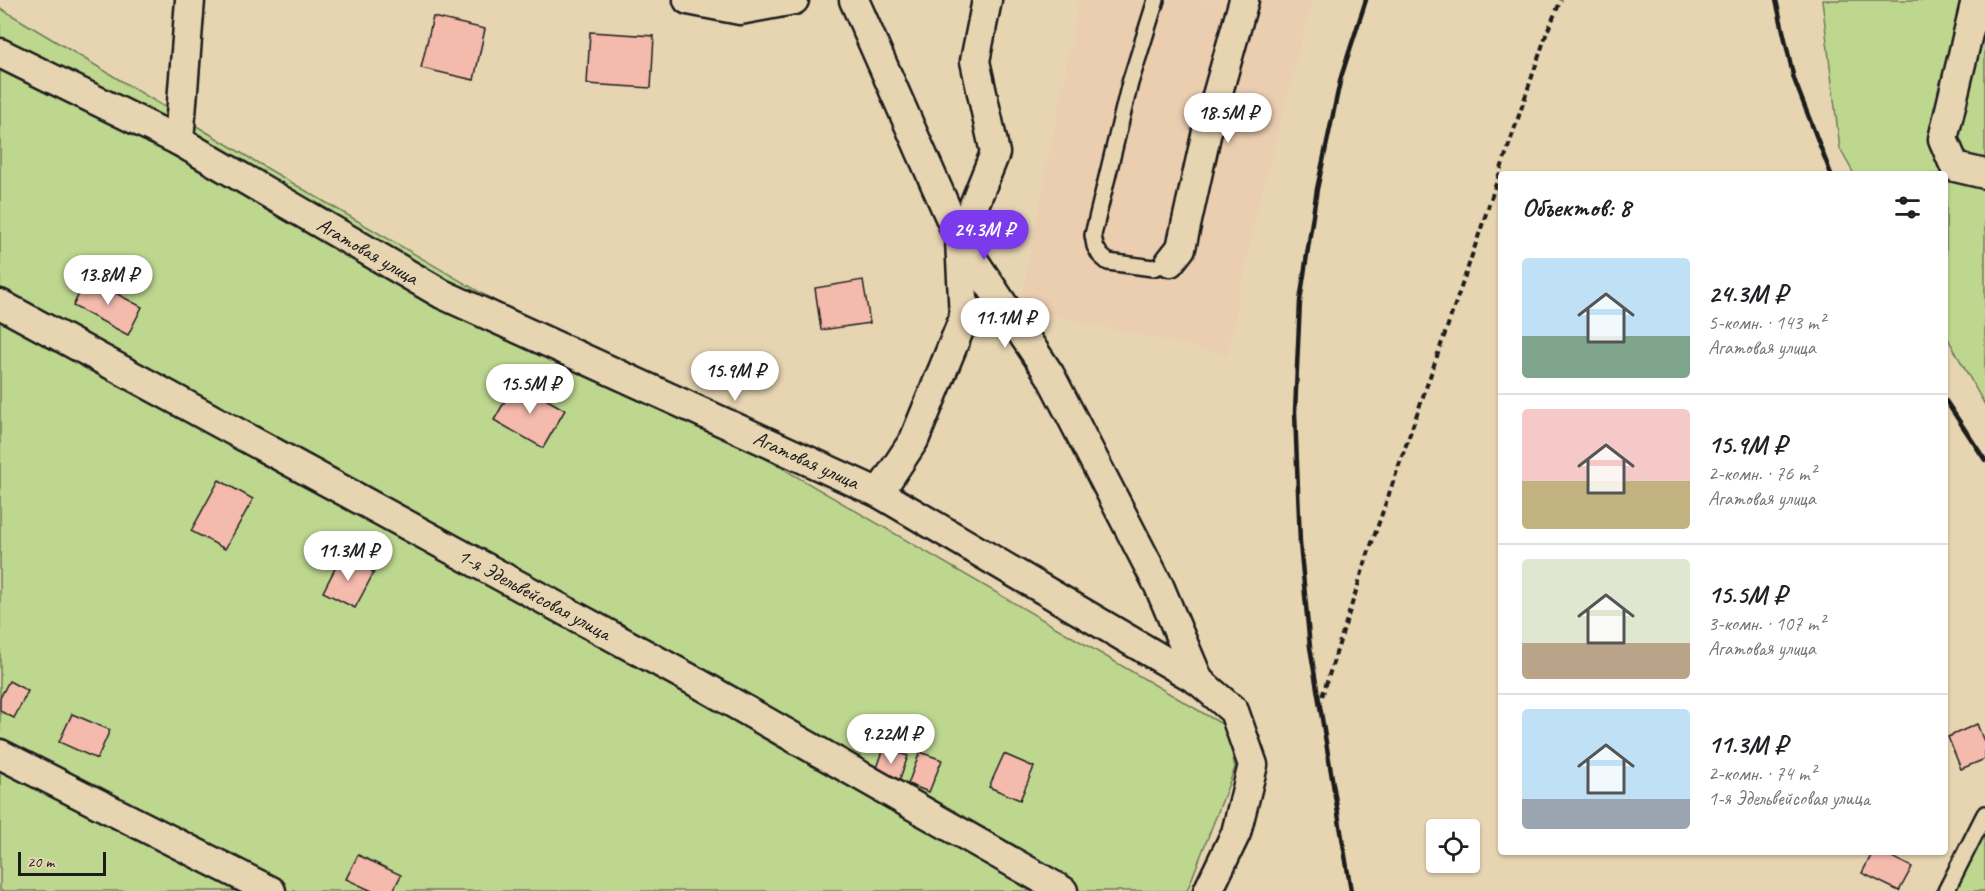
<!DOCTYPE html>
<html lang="ru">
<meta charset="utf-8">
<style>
:root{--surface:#fff;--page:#f2f2f2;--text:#202124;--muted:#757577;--line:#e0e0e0;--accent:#7c3aed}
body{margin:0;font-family:Caveat,sans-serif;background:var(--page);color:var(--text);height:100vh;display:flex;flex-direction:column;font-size:22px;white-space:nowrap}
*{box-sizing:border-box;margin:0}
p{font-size:20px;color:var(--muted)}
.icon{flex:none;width:33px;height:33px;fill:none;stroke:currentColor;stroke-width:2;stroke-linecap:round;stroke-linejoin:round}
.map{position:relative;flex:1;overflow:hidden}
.side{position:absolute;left:1498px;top:171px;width:450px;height:684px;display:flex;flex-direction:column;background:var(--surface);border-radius:6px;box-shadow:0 2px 4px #0004}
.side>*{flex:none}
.tools{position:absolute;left:1426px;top:819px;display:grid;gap:12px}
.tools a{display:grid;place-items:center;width:54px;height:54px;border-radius:6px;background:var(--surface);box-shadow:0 2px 4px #0004;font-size:30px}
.scale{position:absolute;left:18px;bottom:15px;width:88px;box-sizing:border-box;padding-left:6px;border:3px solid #1c1c1c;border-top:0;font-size:16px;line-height:21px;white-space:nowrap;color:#1c1c1c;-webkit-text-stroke:4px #e7d5b2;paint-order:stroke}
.price{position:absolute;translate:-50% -51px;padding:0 14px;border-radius:21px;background:#fff;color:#222;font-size:20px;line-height:39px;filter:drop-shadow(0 2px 3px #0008)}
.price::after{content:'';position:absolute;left:50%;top:36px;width:18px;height:14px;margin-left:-9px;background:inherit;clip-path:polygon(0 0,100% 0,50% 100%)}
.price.current{background:var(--accent);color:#fff}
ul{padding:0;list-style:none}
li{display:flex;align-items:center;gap:18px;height:150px;padding:0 24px}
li+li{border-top:2px solid var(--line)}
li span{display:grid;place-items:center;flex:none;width:168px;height:120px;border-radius:6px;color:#555}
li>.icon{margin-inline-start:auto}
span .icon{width:72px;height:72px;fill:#fffc;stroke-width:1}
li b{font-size:26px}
h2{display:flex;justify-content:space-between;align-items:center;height:72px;padding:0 24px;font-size:26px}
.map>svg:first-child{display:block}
.built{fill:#ebcdb0}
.green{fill:#bdd78f;stroke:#6c7a56;stroke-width:1.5}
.building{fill:#f4baac;stroke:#1c1c1c;stroke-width:1.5}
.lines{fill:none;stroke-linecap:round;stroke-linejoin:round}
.service-casing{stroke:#1c1c1c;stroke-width:20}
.minor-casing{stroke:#1c1c1c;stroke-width:33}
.path{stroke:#1c1c1c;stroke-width:4;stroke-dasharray:6 4.5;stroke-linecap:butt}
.service{stroke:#e7d5b2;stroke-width:15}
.minor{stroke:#e7d5b2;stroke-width:28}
.rail{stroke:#1c1c1c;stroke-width:4.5}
.labels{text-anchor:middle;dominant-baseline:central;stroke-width:4.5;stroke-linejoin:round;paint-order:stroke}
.street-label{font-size:21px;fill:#1c1c1c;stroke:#e7d5b2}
</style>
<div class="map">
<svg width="1985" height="891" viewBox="0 0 1985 891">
<rect width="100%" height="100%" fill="#e7d5b2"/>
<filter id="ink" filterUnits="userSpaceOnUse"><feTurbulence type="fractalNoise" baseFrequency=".0167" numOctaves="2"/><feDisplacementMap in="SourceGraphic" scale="12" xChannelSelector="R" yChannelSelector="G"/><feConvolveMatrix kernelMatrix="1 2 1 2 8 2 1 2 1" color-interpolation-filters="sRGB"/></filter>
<g filter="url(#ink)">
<!-- built -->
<polygon class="built" points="1079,0 1312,0 1255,221 1227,355 1020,308"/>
<!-- green -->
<g class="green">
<polygon points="1822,0 1985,0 1985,405 1946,335 1946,174 1854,174 1840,149"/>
<polygon points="0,8 258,163 1227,727 1235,768 1187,891 0,891"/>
<polygon points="1985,818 1985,891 1947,891"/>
</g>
<!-- building -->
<g class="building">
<polygon points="433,17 485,29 474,80 421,68"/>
<polygon points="590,32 654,36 651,88 587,84"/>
<polygon points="87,278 142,307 128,335 73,306"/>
<polygon points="863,280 870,323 821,330 815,288"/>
<polygon points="516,382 565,410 543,448 494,420"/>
<polygon points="219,480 253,499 225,549 191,531"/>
<polygon points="342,555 374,572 355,608 323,592"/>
<polygon points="9,681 28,691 14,718 0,711 0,698"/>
<polygon points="72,714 110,730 97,759 59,742"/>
<polygon points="1977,724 1985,744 1985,759 1961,769 1948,737"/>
<polygon points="884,748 908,756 899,781 875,774"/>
<polygon points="920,752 942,760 929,792 908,784"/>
<polygon points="1004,754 1034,767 1020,800 989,787"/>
<polygon points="1873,852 1882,852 1912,867 1899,891 1862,873"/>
<polygon points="358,855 401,875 393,891 372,891 346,879"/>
</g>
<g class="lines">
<defs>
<g id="service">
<polyline points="1156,0 1130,83 1093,235 1095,246 1100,255 1108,262 1153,268 1170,262"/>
<polyline points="1946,891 1985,814"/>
</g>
<g id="minor">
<polyline points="688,0 740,10 794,0"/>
<polyline points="854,0 960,240 1050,375 1159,586 1199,681"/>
<polyline points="1976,0 1943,139 1955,167 1985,174"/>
<path id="s1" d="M0,53L179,141L442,294L879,493L1199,681L1234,711L1253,765L1236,833L1208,891"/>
<polyline points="179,141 190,0"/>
<polyline points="1170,262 1181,248 1207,131 1244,0"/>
<path id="s2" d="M0,304L698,683L1063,891"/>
<polyline points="879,493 914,440 964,318 960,240 995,153 975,61 987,0"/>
<polyline points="0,754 271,891"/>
</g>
</defs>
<!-- service casing -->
<use href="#service" class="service-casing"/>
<!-- minor casing -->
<use href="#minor" class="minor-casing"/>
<!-- path -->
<polyline class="path" points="1319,706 1368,554 1464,279 1547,32 1561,0"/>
<!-- service -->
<use href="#service" class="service"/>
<!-- minor -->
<use href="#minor" class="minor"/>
<!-- rail -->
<g class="rail">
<polyline points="1776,0 1794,79 1831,174"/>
<polyline points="1946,401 1985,460"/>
<polyline points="1351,891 1310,647 1300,543 1295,412 1300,301 1317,189 1341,77 1366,0"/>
</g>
</g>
</g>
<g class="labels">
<!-- street labels -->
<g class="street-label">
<text stroke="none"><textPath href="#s1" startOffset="418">Агатовая улица</textPath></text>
<text stroke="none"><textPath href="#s1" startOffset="904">Агатовая улица</textPath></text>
<text stroke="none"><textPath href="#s2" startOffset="608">1-я Эдельвейсовая улица</textPath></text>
</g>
</g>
</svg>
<div class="tools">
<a><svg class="icon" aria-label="locate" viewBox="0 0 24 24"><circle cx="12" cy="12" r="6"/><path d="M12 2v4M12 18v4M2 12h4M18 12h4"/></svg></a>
</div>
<div class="scale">20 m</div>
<b class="price" style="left:1228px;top:144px">18.5M ₽</b>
<b class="price current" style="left:984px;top:261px">24.3M ₽</b>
<b class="price" style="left:108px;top:306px">13.8M ₽</b>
<b class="price" style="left:1005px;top:349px">11.1M ₽</b>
<b class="price" style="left:735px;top:402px">15.9M ₽</b>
<b class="price" style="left:530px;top:415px">15.5M ₽</b>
<b class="price" style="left:348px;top:582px">11.3M ₽</b>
<b class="price" style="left:891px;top:765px">9.22M ₽</b>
<section class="side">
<h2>Объектов: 8<svg class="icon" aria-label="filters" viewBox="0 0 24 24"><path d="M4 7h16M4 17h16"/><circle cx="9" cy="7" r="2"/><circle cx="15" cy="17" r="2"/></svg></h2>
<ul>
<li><span style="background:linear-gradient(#bfe0f5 65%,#7fa58c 0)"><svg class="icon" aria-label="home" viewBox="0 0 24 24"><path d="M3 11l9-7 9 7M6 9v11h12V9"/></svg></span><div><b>24.3M ₽</b><p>5-комн. · 143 m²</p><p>Агатовая улица</p></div></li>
<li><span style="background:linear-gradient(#f6c9c9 60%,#c2b280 0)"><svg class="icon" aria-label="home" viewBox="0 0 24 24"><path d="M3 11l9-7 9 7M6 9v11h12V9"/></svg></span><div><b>15.9M ₽</b><p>2-комн. · 76 m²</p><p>Агатовая улица</p></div></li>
<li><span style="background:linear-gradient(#dfe7d0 70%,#b9a48a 0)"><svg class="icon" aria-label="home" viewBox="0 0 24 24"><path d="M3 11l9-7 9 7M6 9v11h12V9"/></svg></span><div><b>15.5M ₽</b><p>3-комн. · 107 m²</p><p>Агатовая улица</p></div></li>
<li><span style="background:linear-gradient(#bfe0f5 75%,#9aa5b1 0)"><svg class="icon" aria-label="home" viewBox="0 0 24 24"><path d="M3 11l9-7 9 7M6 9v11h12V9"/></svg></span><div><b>11.3M ₽</b><p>2-комн. · 74 m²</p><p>1-я Эдельвейсовая улица</p></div></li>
</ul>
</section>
</div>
